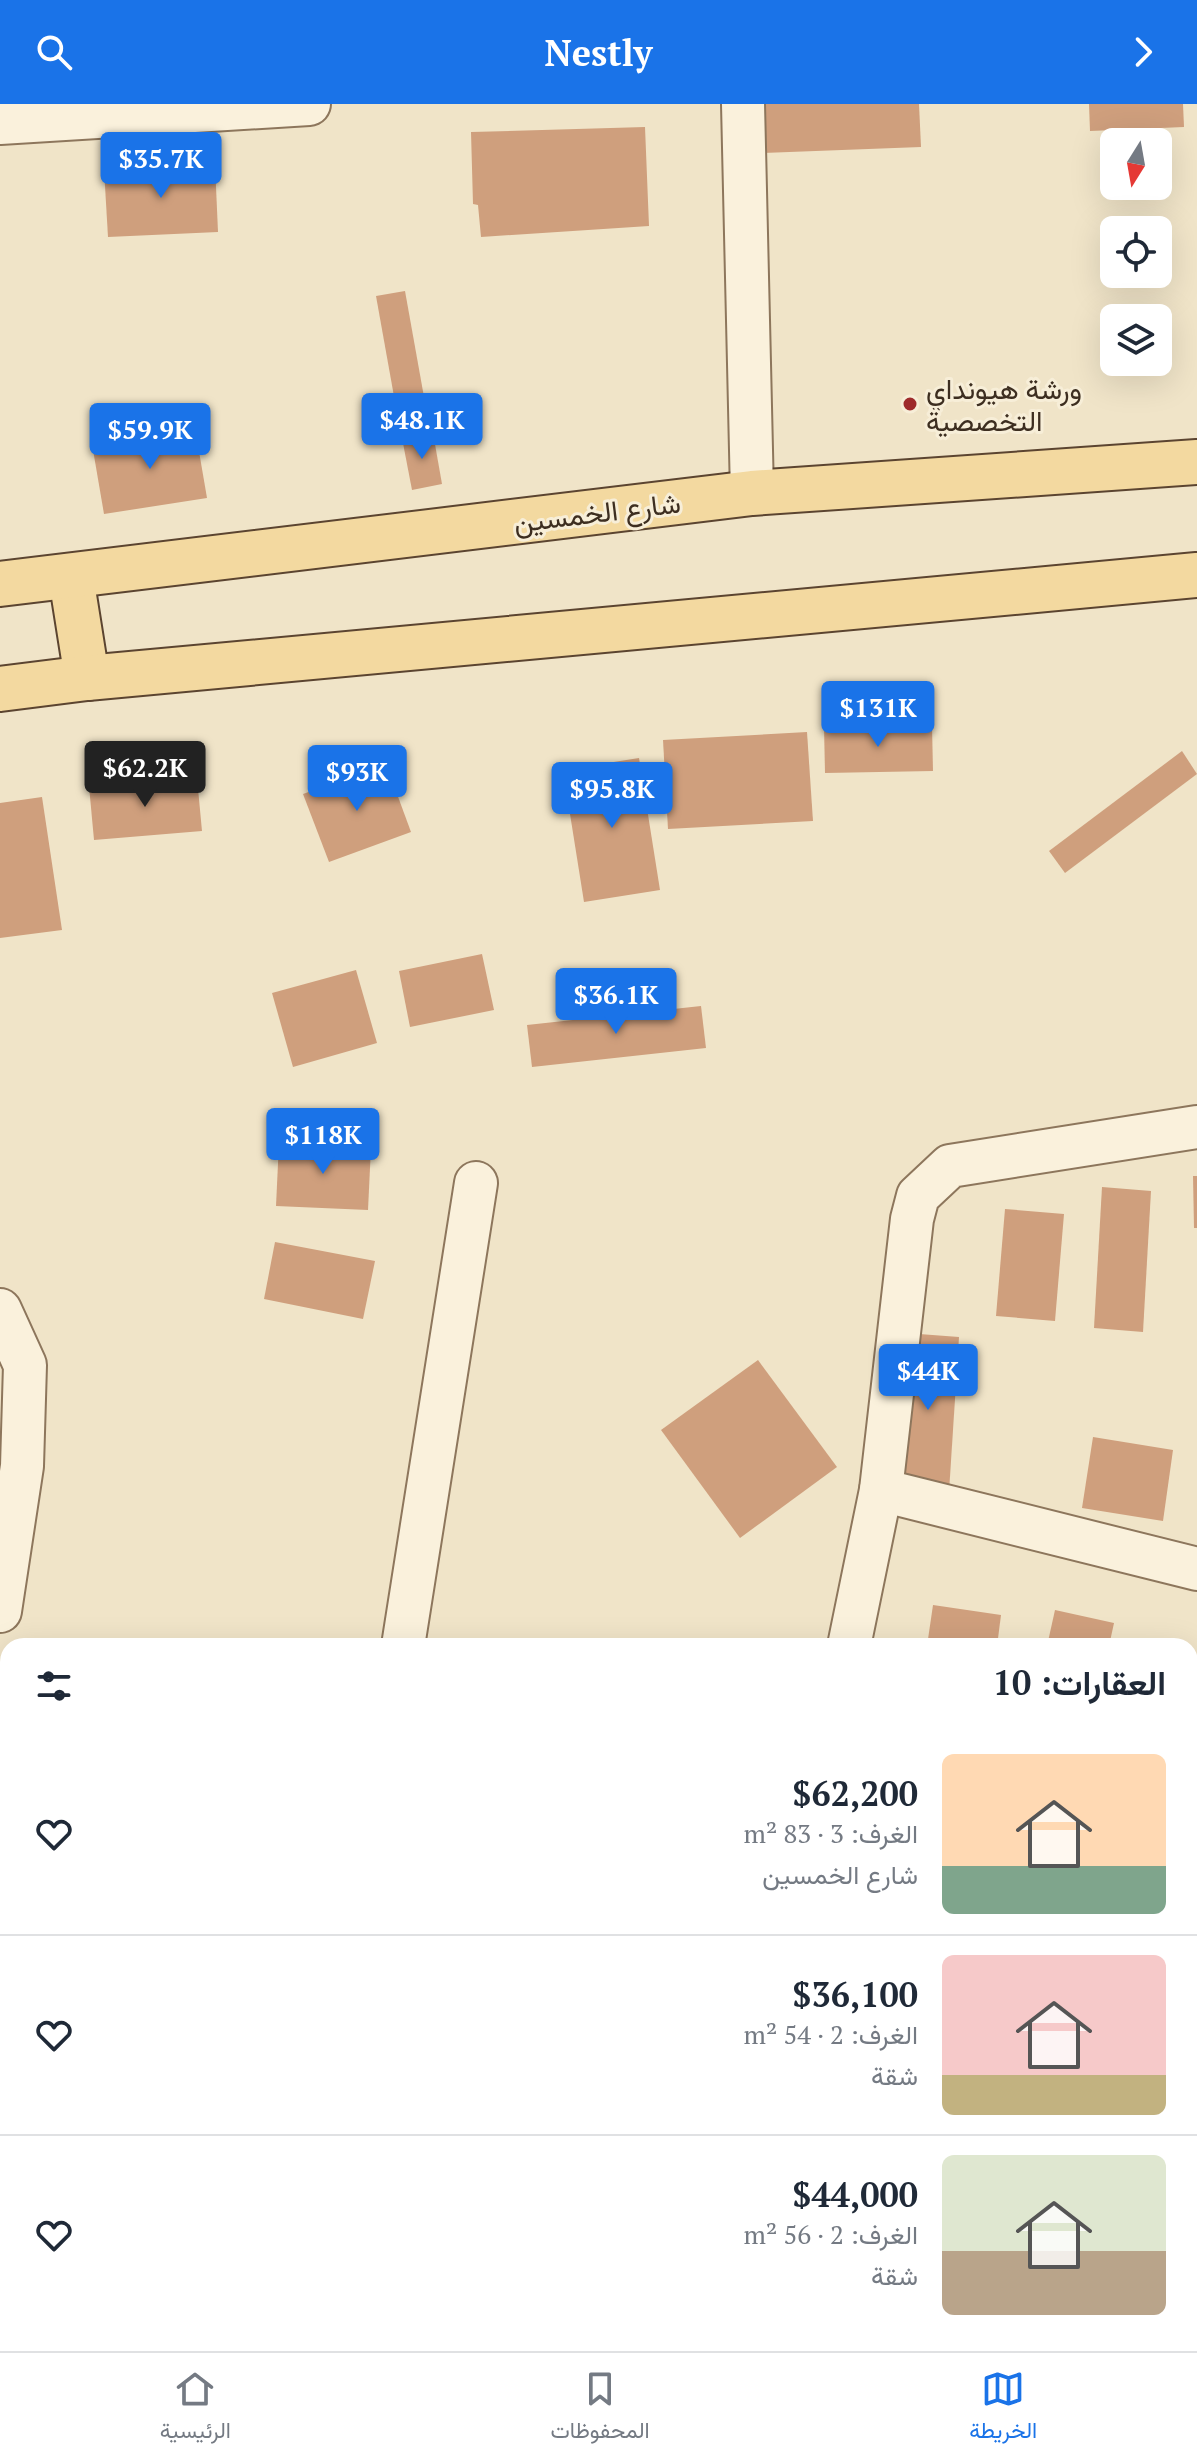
<!DOCTYPE html>
<html lang="ar">
<meta charset="utf-8">
<style>
:root{--surface:#fff;--page:#f2f2f3;--text:#1f2937;--muted:#747a83;--line:#e0e1e3;--accent:#1a73e8}
body{margin:0;font-family:"PT Serif",Vazirmatn,serif;background:var(--page);color:var(--text);direction:rtl;height:100vh;display:flex;flex-direction:column;font-size:30px;white-space:nowrap}
*{box-sizing:border-box;margin:0}
p{font-size:26px;color:var(--muted)}
.icon{flex:none;width:44px;height:44px;fill:none;stroke:currentColor;stroke-width:2;stroke-linecap:round;stroke-linejoin:round}
.map{position:relative;flex:1;overflow:hidden;direction:ltr}
.drawer{position:absolute;left:0px;top:1534px;width:1198px;height:714px;display:flex;flex-direction:column;background:var(--surface);border-radius:24px 24px 0 0;box-shadow:0 8px 32px #0002;direction:rtl}
.drawer>*{flex:none}
.needle{width:52px;rotate:191deg}
.controls{position:absolute;left:1100px;top:24px;display:grid;gap:16px}
.controls a{display:grid;place-items:center;width:72px;height:72px;border-radius:12px;background:var(--surface);box-shadow:0 8px 32px #0002;font-size:40px}
.price{position:absolute;translate:-50% -68px;padding:0 18px;border-radius:8px;background:var(--accent);color:#fff;font-size:26px;line-height:52px;filter:drop-shadow(0 2px 4px #0008)}
.price::after{content:'';position:absolute;left:50%;top:48px;width:24px;height:18px;margin-left:-12px;background:inherit;clip-path:polygon(0 0,100% 0,50% 100%)}
.price.active{background:#222;color:#fff}
ul{padding:0;list-style:none}
li{display:flex;align-items:center;gap:24px;height:200px;padding:0 32px}
li+li{border-top:2px solid var(--line)}
li span{display:grid;place-items:center;flex:none;width:224px;height:160px;border-radius:12px;color:#555}
li>.icon{margin-inline-start:auto}
span .icon{width:96px;height:96px;fill:#fffc;stroke-width:1}
li b{font-size:34px}
h2{display:flex;justify-content:space-between;align-items:center;height:96px;padding:0 32px;font-size:34px}
header{display:flex;justify-content:space-between;align-items:center;height:104px;padding:0 32px;background:var(--accent);color:#fff;font-size:36px;font-weight:700}
.tab-bar{display:flex;justify-content:space-around;align-items:center;height:112px;border-top:2px solid var(--line);background:var(--surface);font-size:22px;color:var(--muted)}
.tab-bar a{display:grid;justify-items:center;gap:4px}
.tab-bar .active{color:var(--accent)}
.map>svg:first-child{display:block}
.building{fill:#cf9f7d}
.lines{fill:none;stroke-linecap:round;stroke-linejoin:round}
.minor-casing{stroke:#8d765c;stroke-width:46}
.major-casing{stroke:#5b4430;stroke-width:48}
.minor{stroke:#faf1dc;stroke-width:42}
.major{stroke:#f3d9a0;stroke-width:44}
.poi-dot{fill:#9e2a2b;stroke:#f7eed8;stroke-width:3}
.labels{text-anchor:middle;dominant-baseline:central;stroke-width:6;stroke-linejoin:round;paint-order:stroke}
.poi-label{font-size:28px;fill:#3d2e20;stroke:#f7eed8;text-anchor:start}
.street-label{font-size:28px;fill:#3d2e20;stroke:#f7eed8}
</style>
<header><svg class="icon" aria-label="forward" viewBox="0 0 24 24"><path d="M9 5l7 7-7 7"/></svg>Nestly<svg class="icon" aria-label="search" viewBox="0 0 24 24"><circle cx="10" cy="10" r="6"/><path d="M15 15l6 6"/></svg></header>
<div class="map">
<svg width="1197" height="2247" viewBox="0 0 1197 2247">
<rect width="100%" height="100%" fill="#f0e4c8"/>
<!-- building -->
<g class="building">
<polygon points="761,0 919,0 921,43 763,49"/>
<polygon points="1089,0 1183,0 1184,23 1090,27"/>
<polygon points="645,23 649,122 481,133 478,101 473,100 471,28"/>
<polygon points="215,60 218,128 108,133 104,65"/>
<polygon points="405,187 424,293 395,298 376,192"/>
<polygon points="195,324 207,394 104,410 92,340"/>
<polygon points="433,329 442,380 412,386 402,334"/>
<polygon points="932,621 933,667 825,669 824,622"/>
<polygon points="807,628 813,717 668,725 663,636"/>
<polygon points="1182,647 1197,670 1065,769 1049,747"/>
<polygon points="639,654 660,786 584,798 563,666"/>
<polygon points="386,660 411,728 329,758 303,690"/>
<polygon points="197,674 202,727 94,736 89,682"/>
<polygon points="42,693 62,826 0,834 0,699"/>
<polygon points="482,850 494,906 410,923 399,867"/>
<polygon points="356,866 377,939 293,963 272,889"/>
<polygon points="701,902 706,944 532,963 527,921"/>
<polygon points="279,1038 371,1043 368,1106 276,1102"/>
<polygon points="1193,1072 1197,1072 1197,1124 1194,1124"/>
<polygon points="1102,1083 1151,1087 1143,1228 1094,1224"/>
<polygon points="1005,1105 1064,1110 1055,1217 996,1212"/>
<polygon points="275,1138 375,1157 363,1215 264,1195"/>
<polygon points="906,1229 959,1233 949,1388 896,1384"/>
<polygon points="758,1256 837,1363 740,1434 661,1326"/>
<polygon points="1093,1333 1173,1346 1163,1417 1082,1404"/>
<polygon points="933,1501 1001,1511 997,1542 927,1542"/>
<polygon points="1055,1506 1114,1519 1109,1542 1047,1542"/>
<polygon points="784,2240 852,2240 852,2241 828,2247 786,2247"/>
<polygon points="956,2240 1039,2240 1038,2247 955,2247"/>
</g>
<g class="lines">
<defs>
<g id="minor">
<polyline points="743,0 752,389"/>
<polyline points="0,19 309,0"/>
<polyline points="0,1206 25,1261 22,1362 0,1507"/>
<polyline points="881,1386 1197,1465"/>
<polyline points="403,1542 476,1079"/>
<polyline points="849,1542 881,1386 912,1115 918,1092 950,1062 1197,1023"/>
<polyline points="0,1794 8,1795"/>
<polyline points="1190,1840 1197,1819"/>
<polyline points="1190,2006 1197,2007"/>
<polyline points="0,2168 8,2169"/>
<polyline points="394,2240 432,2247"/>
<polyline points="715,2247 716,2240"/>
</g>
<g id="major">
<polyline points="71,473 87,574"/>
<polyline points="0,480 752,389 1197,358"/>
<polyline points="0,585 87,574 1197,471"/>
</g>
</defs>
<!-- minor casing -->
<use href="#minor" class="minor-casing"/>
<!-- major casing -->
<use href="#major" class="major-casing"/>
<!-- minor -->
<use href="#minor" class="minor"/>
<!-- major -->
<use href="#major" class="major"/>
</g>
<!-- markers -->
<circle class="poi-dot" cx="910" cy="300" r="8"/>
<g class="labels">
<!-- poi labels -->
<g class="poi-label">
<text x="926" y="284">ورشة هيونداي<tspan x="926" dy="32">التخصصية</tspan></text>
</g>
<!-- street labels -->
<g class="street-label">
<text transform="translate(597 408) rotate(-7)">شارع الخمسين</text>
</g>
</g>
</svg>
<div class="controls">
<a><svg class="needle" viewBox="-14 -14 28 28"><path d="M0-13l5 13h-10z" fill="#e53935"/><path d="M0 13l5-13h-10z" fill="#747a83"/></svg></a>
<a><svg class="icon" aria-label="locate" viewBox="0 0 24 24"><circle cx="12" cy="12" r="6"/><path d="M12 2v4M12 18v4M2 12h4M18 12h4"/></svg></a>
<a><svg class="icon" aria-label="layers" viewBox="0 0 24 24"><path d="M12 4l9 5-9 5-9-5zM3 14l9 5 9-5"/></svg></a>
</div>
<b class="price" style="left:161px;top:96px">$35.7K</b>
<b class="price" style="left:422px;top:357px">$48.1K</b>
<b class="price" style="left:150px;top:367px">$59.9K</b>
<b class="price" style="left:878px;top:645px">$131K</b>
<b class="price active" style="left:145px;top:705px">$62.2K</b>
<b class="price" style="left:357px;top:709px">$93K</b>
<b class="price" style="left:612px;top:726px">$95.8K</b>
<b class="price" style="left:616px;top:932px">$36.1K</b>
<b class="price" style="left:323px;top:1072px">$118K</b>
<b class="price" style="left:928px;top:1308px">$44K</b>
<section class="drawer">
<h2>العقارات: 10<svg class="icon" aria-label="filters" viewBox="0 0 24 24"><path d="M4 7h16M4 17h16"/><circle cx="9" cy="7" r="2"/><circle cx="15" cy="17" r="2"/></svg></h2>
<ul>
<li><span style="background:linear-gradient(#ffd9b3 70%,#7fa58c 0)"><svg class="icon" aria-label="home" viewBox="0 0 24 24"><path d="M3 11l9-7 9 7M6 9v11h12V9"/></svg></span><div><b>$62,200</b><p>الغرف: 3 · 83 m²</p><p>شارع الخمسين</p></div><svg class="icon" aria-label="heart" viewBox="0 0 24 24"><path d="M12 20l-8-8c-3-5 5-10 8-4 3-6 11-1 8 4z"/></svg></li>
<li><span style="background:linear-gradient(#f6c9c9 75%,#c2b280 0)"><svg class="icon" aria-label="home" viewBox="0 0 24 24"><path d="M3 11l9-7 9 7M6 9v11h12V9"/></svg></span><div><b>$36,100</b><p>الغرف: 2 · 54 m²</p><p>شقة</p></div><svg class="icon" aria-label="heart" viewBox="0 0 24 24"><path d="M12 20l-8-8c-3-5 5-10 8-4 3-6 11-1 8 4z"/></svg></li>
<li><span style="background:linear-gradient(#dfe7d0 60%,#b9a48a 0)"><svg class="icon" aria-label="home" viewBox="0 0 24 24"><path d="M3 11l9-7 9 7M6 9v11h12V9"/></svg></span><div><b>$44,000</b><p>الغرف: 2 · 56 m²</p><p>شقة</p></div><svg class="icon" aria-label="heart" viewBox="0 0 24 24"><path d="M12 20l-8-8c-3-5 5-10 8-4 3-6 11-1 8 4z"/></svg></li>
</ul>
</section>
</div>
<nav class="tab-bar">
<a class="active"><svg class="icon" aria-label="map" viewBox="0 0 24 24"><path d="M3 6l6-2 6 2 6-2v14l-6 2-6-2-6 2zM9 4v14M15 6v14"/></svg>الخريطة</a>
<a><svg class="icon" aria-label="saved" viewBox="0 0 24 24"><path d="M7 4h10v16l-5-4-5 4z"/></svg>المحفوظات</a>
<a><svg class="icon" aria-label="home" viewBox="0 0 24 24"><path d="M3 11l9-7 9 7M6 9v11h12V9"/></svg>الرئيسية</a>
</nav>
